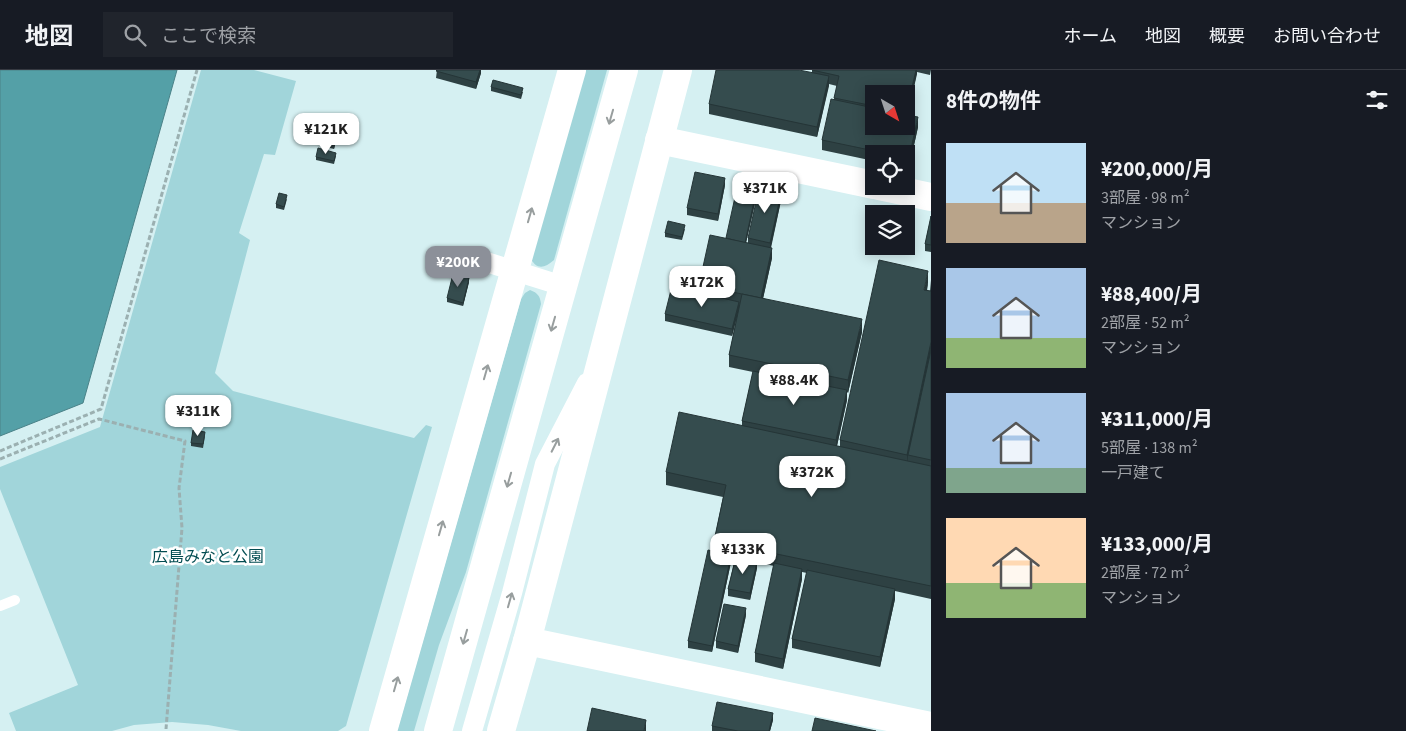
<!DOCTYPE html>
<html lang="ja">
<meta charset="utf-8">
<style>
:root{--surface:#171b24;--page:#20242c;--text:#f1f3f6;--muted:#9ea1a6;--line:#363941;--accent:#8c9099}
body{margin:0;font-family:"Source Sans 3","Noto Sans JP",sans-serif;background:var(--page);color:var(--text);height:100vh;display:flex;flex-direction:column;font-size:19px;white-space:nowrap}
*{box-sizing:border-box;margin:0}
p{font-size:16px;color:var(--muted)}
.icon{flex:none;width:28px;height:28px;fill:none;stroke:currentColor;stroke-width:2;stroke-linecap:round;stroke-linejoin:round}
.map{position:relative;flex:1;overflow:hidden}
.sheet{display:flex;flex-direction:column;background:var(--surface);width:475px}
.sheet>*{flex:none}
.needle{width:32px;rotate:141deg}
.fabs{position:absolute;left:865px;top:15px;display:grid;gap:10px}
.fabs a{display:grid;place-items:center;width:50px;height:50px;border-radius:0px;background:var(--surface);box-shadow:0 2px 12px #0003;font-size:25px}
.price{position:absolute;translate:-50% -42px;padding:0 11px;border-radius:10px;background:#fff;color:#222;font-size:16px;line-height:32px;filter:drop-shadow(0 1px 2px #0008)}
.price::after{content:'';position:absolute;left:50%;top:30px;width:15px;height:11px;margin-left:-8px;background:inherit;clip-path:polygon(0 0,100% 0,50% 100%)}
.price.current{background:var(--accent);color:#fff}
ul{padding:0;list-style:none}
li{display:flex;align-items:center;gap:15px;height:125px;padding:0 15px}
li span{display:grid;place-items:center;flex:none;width:140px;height:100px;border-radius:0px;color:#555}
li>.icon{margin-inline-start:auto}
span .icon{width:60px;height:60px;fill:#fffc;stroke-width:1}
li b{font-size:21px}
h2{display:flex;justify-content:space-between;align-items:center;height:60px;padding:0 15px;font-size:21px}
header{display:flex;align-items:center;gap:30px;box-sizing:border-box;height:70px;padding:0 25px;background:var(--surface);border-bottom:1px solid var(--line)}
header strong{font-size:24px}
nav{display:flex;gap:28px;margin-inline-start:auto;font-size:18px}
.search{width:350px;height:45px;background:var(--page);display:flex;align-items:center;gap:12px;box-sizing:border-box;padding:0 18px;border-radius:0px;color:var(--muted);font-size:19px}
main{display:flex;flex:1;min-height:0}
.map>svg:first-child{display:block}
.green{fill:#a1d5da}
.water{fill:#54a0a7;stroke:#4a8288}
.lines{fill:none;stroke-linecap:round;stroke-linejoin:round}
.path{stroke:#9bb0b1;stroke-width:3;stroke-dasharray:5 2.5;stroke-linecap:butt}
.lane{stroke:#fff;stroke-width:10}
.street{stroke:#fff;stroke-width:20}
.secondary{stroke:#fff;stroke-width:28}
.wall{fill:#2e4143;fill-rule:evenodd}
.shaded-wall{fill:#253537}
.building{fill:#354c4e;stroke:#253537}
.oneway{stroke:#989e9e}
.labels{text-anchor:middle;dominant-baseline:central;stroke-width:5;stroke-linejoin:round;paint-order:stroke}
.park-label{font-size:16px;fill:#024c51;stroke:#fff}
</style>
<header>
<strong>地図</strong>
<div class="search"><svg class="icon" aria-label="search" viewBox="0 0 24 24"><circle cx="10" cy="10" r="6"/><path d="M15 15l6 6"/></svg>ここで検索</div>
<nav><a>ホーム</a><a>地図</a><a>概要</a><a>お問い合わせ</a></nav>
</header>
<main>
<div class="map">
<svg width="931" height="661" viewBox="0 0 931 661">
<rect width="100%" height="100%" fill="#d5f0f2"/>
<!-- green -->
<g class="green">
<polygon points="201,0 254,0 296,11 275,85 264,84 239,163 250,170 215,303 233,321 414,368 426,355 432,357 346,656 338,661 241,661 208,655 172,652 134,655 112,661 16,661 9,643 78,615 0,419 0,397 100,357"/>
<path d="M585,0H607L554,190C544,199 536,200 530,187Z"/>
<path d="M530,220C538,223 540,226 541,234L466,502L439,575L414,661H397L521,229L525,223Z"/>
</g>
<!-- water -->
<polygon class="water" points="0,0 177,0 83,333 0,366"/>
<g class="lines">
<!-- path -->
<g class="path">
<polyline points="0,381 101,339 197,0"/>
<polyline points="0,389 99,349 185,371 179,418 182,458 166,659"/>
</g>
<!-- lane -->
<polyline class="lane" points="0,536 15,530"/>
<!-- street -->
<g class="street">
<polyline points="480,190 563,216"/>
<polyline points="472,661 512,523 545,394 587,313"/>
</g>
<!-- secondary -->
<g class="secondary">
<polyline points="659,70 874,115"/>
<polyline points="879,116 931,127"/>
<polyline points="527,571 931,656"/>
<polyline points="383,661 572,0"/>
<polyline points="438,661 624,0"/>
<polyline points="501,661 527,571 678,0"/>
</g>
</g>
<!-- wall -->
<g class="wall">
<polygon points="437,0 481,0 481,3 476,19 436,8"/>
<path d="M812,0H931L930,5L917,2L908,45L918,57L909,98L906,97V84H874V91L822,80V70L834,29L837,16L829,14L817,67L709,44V34L812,3ZM874,24H906V56H874Z"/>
<polygon points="491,17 523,22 521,29 491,21"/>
<polygon points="338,62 334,79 322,76 322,72"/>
<polygon points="336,86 334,94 316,90 316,87"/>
<polygon points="725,115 718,151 687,145 687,138"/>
<polygon points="758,120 746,173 748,173 748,168 782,126 771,178 772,188 763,228 862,262 848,323 847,322 847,330 837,376 840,376 840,370 928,213 927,221 930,221 931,210 931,529 895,521 895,529 880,597 792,578 792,569 807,503 802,502 802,509 783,599 755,592 755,583 774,496 757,492 757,498 750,530 728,526 728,519 735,488 731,487 731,492 712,582 688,578 688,571 714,481 714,471 723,427 666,415 666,402 742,356 742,351 753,302 729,297 729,285 737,247 732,266 665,251 665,244 699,223 699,215 726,168"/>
<polygon points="287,129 284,140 276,138 276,134"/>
<polygon points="931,146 931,182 925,181 925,174"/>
<polygon points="685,159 682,170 665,167 665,163"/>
<polygon points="469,212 463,236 447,232 447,228"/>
<polygon points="205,366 203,378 191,376 191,373"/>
<polygon points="746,545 738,583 716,578 716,571"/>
<polygon points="773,650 770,661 712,661 712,656"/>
</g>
<!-- shaded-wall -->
<g class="shaded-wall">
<polygon points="480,0 481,0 481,3 476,19 476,12"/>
<polygon points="916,0 917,0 917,4 906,53 906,43"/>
<polygon points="829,6 829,16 817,67 817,57"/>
<polygon points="918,47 918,57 909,98 909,88"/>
<polygon points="338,58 338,62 334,79 334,75"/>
<polygon points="725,108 725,115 718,151 718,144"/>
<polygon points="758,113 758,120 744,181 744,174"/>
<polygon points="782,119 782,126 770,180 770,173"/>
<polygon points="772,178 772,188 761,238 761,228"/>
<polygon points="928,201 928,213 924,233 924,220"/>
<polygon points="469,208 469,212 463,236 463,233"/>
<polygon points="739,232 739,239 732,266 732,259"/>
<polygon points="862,249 862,262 848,323 848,310"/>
<polygon points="931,272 931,285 908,385 907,397 907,385"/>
<polygon points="847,320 847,330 836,380 836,370"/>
<polygon points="731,485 731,492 712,582 712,576"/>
<polygon points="757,492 757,498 750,530 750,523"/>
<polygon points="802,499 802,509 783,599 783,589"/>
<polygon points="895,519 895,529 880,597 880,587"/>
<polygon points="746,538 746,545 738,583 738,576"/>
<polygon points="773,643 773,650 770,661 769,661"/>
<polygon points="646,650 646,661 644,661"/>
</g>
<!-- building -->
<g class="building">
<polygon points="437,0 480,0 476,12 436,1"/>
<polygon points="716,0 799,0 829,6 817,57 709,34"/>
<polygon points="812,0 916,0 906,43 906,24 874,24 874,36 834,28 839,6"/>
<polygon points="493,10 523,18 521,25 491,17"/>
<polygon points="831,29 874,38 874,56 906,56 906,45 918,47 909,88 906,88 906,84 889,84 822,70"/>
<polygon points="326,55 338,58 334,75 322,72"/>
<polygon points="318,78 336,83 334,91 316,87"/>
<polygon points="695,102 725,108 718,144 687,138"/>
<polygon points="739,109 758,113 745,173 726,168"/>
<polygon points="760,114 782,119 770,173 748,168"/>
<polygon points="279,123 287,125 284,137 276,134"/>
<polygon points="931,146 931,175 925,174"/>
<polygon points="668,151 685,155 682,167 665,163"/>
<polygon points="710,165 772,178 761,228 699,215"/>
<polygon points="879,190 928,201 924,220 931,221 931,272 907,385 840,370"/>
<polygon points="453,204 469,208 463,233 447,228"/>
<polygon points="672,216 739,232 732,259 665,244"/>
<polygon points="742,224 862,249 848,310 729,285"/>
<polygon points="931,280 931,390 908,385"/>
<polygon points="753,301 847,320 836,370 742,351"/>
<polygon points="679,342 931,396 931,516 714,471 726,415 666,402"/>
<polygon points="193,360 205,362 203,374 191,373"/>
<polygon points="708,480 731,485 712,576 688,571"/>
<polygon points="736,487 757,492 750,523 728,519"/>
<polygon points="774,493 802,499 783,589 755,583"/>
<polygon points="807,500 895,519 880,587 792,569"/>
<polygon points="724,534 746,538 738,576 716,571"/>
<polygon points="717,632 773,643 769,661 738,661 712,656"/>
<polygon points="592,638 646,650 644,661 587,661"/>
<polygon points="815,648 876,661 812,661"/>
</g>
<!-- one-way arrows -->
<defs><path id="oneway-shaft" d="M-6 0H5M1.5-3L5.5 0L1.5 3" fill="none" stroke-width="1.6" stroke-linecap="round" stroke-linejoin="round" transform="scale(1.25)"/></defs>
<g class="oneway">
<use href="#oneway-shaft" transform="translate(611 47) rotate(106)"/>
<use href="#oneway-shaft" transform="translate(530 145) rotate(-74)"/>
<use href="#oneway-shaft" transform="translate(553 254) rotate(106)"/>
<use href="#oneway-shaft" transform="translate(486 302) rotate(-74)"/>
<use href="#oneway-shaft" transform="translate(555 375) rotate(-63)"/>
<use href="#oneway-shaft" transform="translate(509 410) rotate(106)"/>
<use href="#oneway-shaft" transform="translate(441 458) rotate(-74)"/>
<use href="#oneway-shaft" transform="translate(510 530) rotate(-74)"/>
<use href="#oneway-shaft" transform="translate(465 567) rotate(106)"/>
<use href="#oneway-shaft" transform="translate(396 614) rotate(-74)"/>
</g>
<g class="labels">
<!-- park labels -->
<g class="park-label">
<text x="208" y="487">広島みなと公園</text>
</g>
</g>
</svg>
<div class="fabs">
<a><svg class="needle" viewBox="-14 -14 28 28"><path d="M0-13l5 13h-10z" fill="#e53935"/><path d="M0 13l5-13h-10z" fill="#9ea1a6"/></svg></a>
<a><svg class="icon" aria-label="locate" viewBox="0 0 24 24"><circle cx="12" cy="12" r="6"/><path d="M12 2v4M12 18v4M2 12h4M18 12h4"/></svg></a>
<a><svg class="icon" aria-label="layers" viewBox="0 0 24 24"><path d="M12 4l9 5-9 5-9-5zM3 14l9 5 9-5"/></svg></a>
</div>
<b class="price" style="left:326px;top:85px">¥121K</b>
<b class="price" style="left:765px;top:144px">¥371K</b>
<b class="price current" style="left:458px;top:218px">¥200K</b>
<b class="price" style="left:702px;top:238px">¥172K</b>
<b class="price" style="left:794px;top:336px">¥88.4K</b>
<b class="price" style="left:198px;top:367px">¥311K</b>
<b class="price" style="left:812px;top:428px">¥372K</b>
<b class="price" style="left:743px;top:505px">¥133K</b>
</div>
<section class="sheet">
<h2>8件の物件<svg class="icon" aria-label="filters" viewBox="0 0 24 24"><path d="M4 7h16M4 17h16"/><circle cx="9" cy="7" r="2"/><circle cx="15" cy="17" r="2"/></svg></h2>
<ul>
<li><span style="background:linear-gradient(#bfe0f5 60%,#b9a48a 0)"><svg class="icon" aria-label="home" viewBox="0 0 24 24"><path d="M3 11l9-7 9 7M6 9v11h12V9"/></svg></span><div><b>¥200,000/月</b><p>3部屋 · 98 m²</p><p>マンション</p></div></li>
<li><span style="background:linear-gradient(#a9c7e8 70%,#8fb573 0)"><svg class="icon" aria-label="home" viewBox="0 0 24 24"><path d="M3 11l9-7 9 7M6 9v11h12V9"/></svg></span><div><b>¥88,400/月</b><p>2部屋 · 52 m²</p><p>マンション</p></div></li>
<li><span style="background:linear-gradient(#a9c7e8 75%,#7fa58c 0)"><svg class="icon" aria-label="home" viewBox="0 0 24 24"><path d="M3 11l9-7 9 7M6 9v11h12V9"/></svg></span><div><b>¥311,000/月</b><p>5部屋 · 138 m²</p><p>一戸建て</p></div></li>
<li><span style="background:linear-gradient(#ffd9b3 65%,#8fb573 0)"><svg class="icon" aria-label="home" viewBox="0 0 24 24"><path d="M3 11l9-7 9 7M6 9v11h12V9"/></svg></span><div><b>¥133,000/月</b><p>2部屋 · 72 m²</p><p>マンション</p></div></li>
</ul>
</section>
</main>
